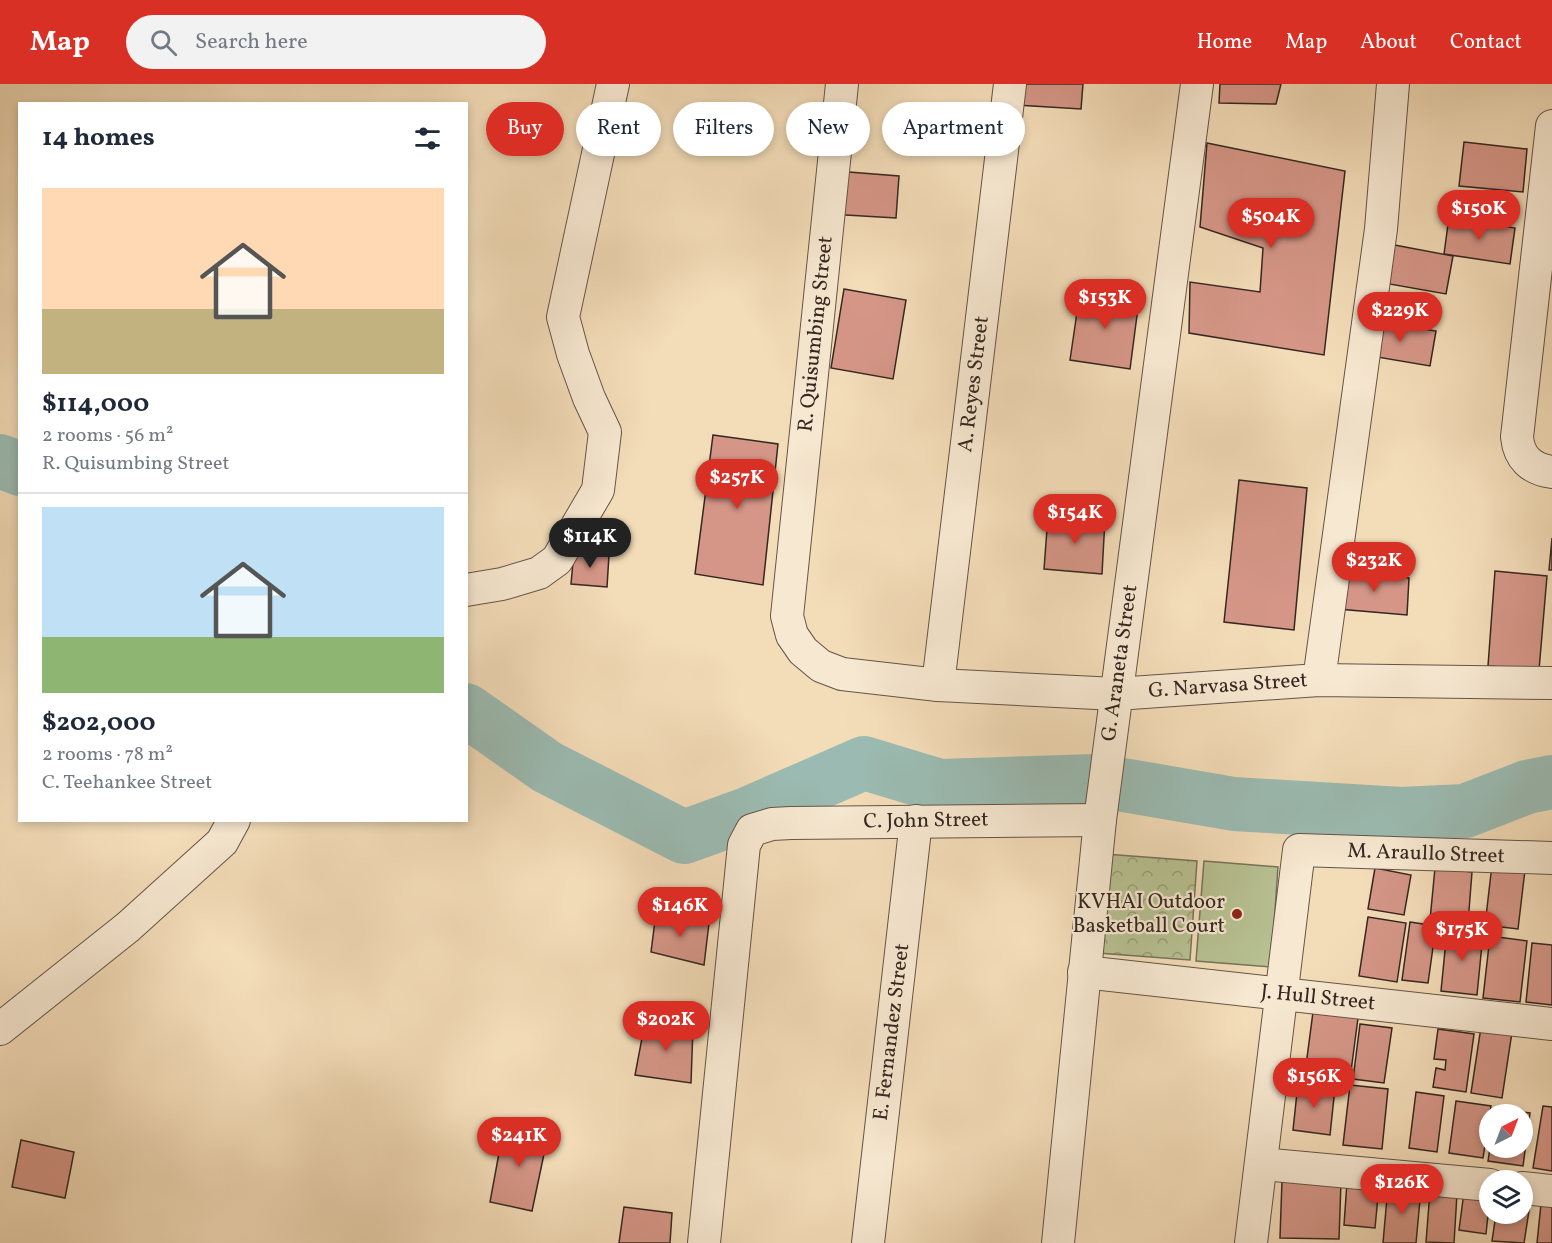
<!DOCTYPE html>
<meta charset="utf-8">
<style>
:root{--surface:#fff;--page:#f2f2f3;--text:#1f2937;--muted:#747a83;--line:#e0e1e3;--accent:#d93025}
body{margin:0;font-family:Vollkorn,serif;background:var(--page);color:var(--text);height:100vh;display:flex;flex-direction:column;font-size:22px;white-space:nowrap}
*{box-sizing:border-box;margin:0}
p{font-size:20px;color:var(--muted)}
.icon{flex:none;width:33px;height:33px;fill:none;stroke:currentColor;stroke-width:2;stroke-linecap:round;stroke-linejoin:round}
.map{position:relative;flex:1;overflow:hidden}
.panel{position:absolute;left:18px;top:18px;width:450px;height:720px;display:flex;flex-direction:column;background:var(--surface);border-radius:0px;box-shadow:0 3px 9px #0003}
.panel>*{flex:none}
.banner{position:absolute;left:486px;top:18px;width:570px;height:54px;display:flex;gap:12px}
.needle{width:39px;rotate:42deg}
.tools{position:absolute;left:1479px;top:1020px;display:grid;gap:12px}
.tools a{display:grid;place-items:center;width:54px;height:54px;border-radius:50%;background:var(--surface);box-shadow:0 3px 9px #0003;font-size:30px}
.price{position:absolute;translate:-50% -51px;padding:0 14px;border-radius:21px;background:var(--accent);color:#fff;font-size:20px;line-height:39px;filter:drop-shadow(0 2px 3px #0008)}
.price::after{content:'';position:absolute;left:50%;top:36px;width:18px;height:14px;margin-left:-9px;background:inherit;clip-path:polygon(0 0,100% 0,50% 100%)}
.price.selected{background:#222;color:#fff}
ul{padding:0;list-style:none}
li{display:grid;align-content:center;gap:12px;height:318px;padding:0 24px}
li+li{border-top:2px solid var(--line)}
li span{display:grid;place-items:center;height:186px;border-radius:0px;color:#555}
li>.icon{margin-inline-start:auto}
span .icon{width:108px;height:108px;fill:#fffc;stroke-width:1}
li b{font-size:26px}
h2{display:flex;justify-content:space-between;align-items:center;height:72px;padding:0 24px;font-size:26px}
.tag{padding:0 21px;border-radius:27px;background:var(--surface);box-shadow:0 3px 9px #0003;font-size:21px;line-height:54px}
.tag.selected{background:var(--accent);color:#fff}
header{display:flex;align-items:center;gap:36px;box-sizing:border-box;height:84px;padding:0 30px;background:var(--accent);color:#fff}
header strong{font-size:28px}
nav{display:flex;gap:33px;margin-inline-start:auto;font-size:21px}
.search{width:420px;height:54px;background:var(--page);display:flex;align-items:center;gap:15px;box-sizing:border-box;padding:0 21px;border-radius:33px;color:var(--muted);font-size:22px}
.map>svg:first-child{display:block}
.park{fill:url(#park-crowns);stroke:#76745a;stroke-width:1.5}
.pitch{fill:#b7c192;stroke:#76745a;stroke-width:1.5}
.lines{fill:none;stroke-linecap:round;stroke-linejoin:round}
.river{stroke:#9bbbb2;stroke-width:54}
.building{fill:#d59687;stroke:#342721;stroke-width:1.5}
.minor-casing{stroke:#645447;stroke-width:34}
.minor{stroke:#f7e8d1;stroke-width:32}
.poi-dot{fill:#8f2418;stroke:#f7e8d1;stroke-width:2}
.labels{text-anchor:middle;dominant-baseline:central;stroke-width:4.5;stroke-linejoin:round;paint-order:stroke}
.street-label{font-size:21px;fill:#342721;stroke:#f7e8d1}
.poi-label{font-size:21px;fill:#342721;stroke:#f7e8d1;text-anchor:end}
</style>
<header>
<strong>Map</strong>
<div class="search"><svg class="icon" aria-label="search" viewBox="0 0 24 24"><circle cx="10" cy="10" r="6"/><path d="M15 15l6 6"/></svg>Search here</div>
<nav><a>Home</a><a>Map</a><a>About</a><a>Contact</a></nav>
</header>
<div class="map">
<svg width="1552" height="1159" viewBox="0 0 1552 1159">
<defs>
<pattern id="park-crowns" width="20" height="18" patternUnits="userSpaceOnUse" patternTransform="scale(1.5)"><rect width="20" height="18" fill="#b7c192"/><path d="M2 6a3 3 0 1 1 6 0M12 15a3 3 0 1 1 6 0" fill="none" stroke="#969d77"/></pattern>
</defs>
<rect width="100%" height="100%" fill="#f3dcb8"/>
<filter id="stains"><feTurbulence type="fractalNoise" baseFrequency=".00333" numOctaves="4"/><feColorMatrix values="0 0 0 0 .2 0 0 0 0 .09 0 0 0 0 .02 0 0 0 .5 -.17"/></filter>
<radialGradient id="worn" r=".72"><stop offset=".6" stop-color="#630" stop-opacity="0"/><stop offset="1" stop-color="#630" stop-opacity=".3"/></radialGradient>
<!-- park -->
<polygon class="park" points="1105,770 1197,777 1190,876 1098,869"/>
<!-- pitch -->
<polygon class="pitch" points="1204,777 1278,783 1271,883 1196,877"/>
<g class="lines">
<!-- river -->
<g class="river">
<polyline points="0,377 20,385"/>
<polyline points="466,626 547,683 684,753 745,731 864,679 940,702 1096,697"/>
<polyline points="1117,700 1234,720 1401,730 1465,727 1527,703 1552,698"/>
</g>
</g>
<!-- building -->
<g class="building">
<polygon points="1017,0 1083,0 1081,25 1015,21"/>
<polygon points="1220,0 1281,0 1276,20 1219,19"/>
<polygon points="1464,58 1527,65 1523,108 1459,102"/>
<polygon points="1207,59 1345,87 1324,271 1189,249 1190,198 1260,208 1263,164 1200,143"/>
<polygon points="836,87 899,92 896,134 829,130"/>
<polygon points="1449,133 1515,144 1510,180 1444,170"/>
<polygon points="1384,159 1453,172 1446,210 1378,198"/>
<polygon points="844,205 906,216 893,295 831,284"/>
<polygon points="1080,208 1139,216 1130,285 1070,276"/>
<polygon points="1370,236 1436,247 1430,282 1365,271"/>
<polygon points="713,351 778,360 763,501 695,490"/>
<polygon points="1239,396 1307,404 1294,546 1224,538"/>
<polygon points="1048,432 1105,435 1102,490 1044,485"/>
<polygon points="1552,454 1552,486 1549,486"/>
<polygon points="574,467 609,471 607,503 571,500"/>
<polygon points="1343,486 1409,494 1407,531 1338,525"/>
<polygon points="1495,487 1547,492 1539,586 1488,582"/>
<polygon points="1492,781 1525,786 1518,845 1485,841"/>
<polygon points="1375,784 1411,791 1404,831 1368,825"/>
<polygon points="1435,784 1472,788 1468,839 1430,836"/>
<polygon points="656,829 709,839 704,881 651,868"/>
<polygon points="1368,833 1406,839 1397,898 1359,892"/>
<polygon points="1410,838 1436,842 1428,899 1402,896"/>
<polygon points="1447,846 1483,850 1477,911 1441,907"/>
<polygon points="1490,852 1527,857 1520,918 1483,914"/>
<polygon points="1532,859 1552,861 1552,921 1526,918"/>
<polygon points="1313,928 1358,934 1350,995 1305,989"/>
<polygon points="645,938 693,943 691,999 635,991"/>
<polygon points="1360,940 1392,944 1384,999 1353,995"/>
<polygon points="1481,943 1512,948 1502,1014 1471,1009"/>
<polygon points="1438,945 1474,950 1466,1008 1433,1003 1436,984 1445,986 1446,976 1434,975"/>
<polygon points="1298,999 1335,1004 1330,1051 1293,1046"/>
<polygon points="1350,1001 1388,1005 1382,1065 1343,1061"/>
<polygon points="1416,1008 1444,1012 1437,1068 1409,1064"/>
<polygon points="1456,1017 1491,1022 1483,1074 1449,1069"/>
<polygon points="1543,1022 1552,1023 1552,1087 1533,1084"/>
<polygon points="1495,1024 1530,1029 1523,1082 1488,1077 1490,1064 1522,1064 1522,1030 1494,1030"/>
<polygon points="504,1042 548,1051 532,1127 490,1118"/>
<polygon points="21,1056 74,1068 65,1114 12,1103"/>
<polygon points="1282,1096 1341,1098 1339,1155 1280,1154"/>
<polygon points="1347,1098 1379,1102 1375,1144 1344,1141"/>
<polygon points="1388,1102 1421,1105 1416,1159 1383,1159"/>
<polygon points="1430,1107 1457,1110 1454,1159 1426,1158"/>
<polygon points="1464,1108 1490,1112 1486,1150 1459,1146"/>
<polygon points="1522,1113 1531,1114 1524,1159 1492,1157 1496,1130 1522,1130"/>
<polygon points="1541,1120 1552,1122 1552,1159 1537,1159"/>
<polygon points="624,1123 672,1129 670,1159 619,1159"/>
</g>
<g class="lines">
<defs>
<g id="minor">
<polyline points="842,0 787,532 792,551 803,567 821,582 842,590 938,601 1116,610 1319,596 1552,599"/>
<path d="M1552,42L1517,353C1519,374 1531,385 1552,388"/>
<polyline points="466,506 502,500 539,489 557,476 598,406 605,348 589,314 573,270 563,233 613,0"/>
<polyline points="1319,596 1381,145 1393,0"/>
<polyline points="938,601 1010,0"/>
<polyline points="1084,888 1552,940"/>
<polyline points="0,945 128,843 222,758 234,736"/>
<polyline points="1262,1080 1490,1101"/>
<polyline points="1522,1104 1552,1107"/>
<polyline points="704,1159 744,761 752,746 772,740 791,739 1100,736"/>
<polyline points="868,1159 916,737"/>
<polyline points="1058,1159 1100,736 1197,0"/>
<polyline points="1251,1159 1299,766 1552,774"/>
</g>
</defs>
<!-- minor casing -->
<use href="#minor" class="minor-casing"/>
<!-- minor -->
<use href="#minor" class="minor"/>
</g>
<!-- markers -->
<circle class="poi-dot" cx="1237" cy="830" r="6"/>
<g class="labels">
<!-- street labels -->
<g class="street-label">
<text transform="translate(816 250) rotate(-84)">R. Quisumbing Street</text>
<text transform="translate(974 300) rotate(-83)">A. Reyes Street</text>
<text transform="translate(1120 579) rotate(-82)">G. Araneta Street</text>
<text transform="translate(1228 602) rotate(-4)">G. Narvasa Street</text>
<text transform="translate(926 737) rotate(-1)">C. John Street</text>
<text transform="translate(1426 770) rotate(2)">M. Araullo Street</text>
<text transform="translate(1318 914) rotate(6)">J. Hull Street</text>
<text transform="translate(892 948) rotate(-83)">E. Fernandez Street</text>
</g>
<!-- poi labels -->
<g class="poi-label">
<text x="1225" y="818">KVHAI Outdoor<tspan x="1225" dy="24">Basketball Court</tspan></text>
</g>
</g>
<rect width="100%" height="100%" filter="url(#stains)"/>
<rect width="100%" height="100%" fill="url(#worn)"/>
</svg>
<div class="tools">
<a><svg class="needle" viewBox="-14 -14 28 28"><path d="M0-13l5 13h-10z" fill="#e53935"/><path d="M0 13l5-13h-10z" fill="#747a83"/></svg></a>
<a><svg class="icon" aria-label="layers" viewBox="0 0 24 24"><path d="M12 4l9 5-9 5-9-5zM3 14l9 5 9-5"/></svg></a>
</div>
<b class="price" style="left:1479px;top:157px">$150K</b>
<b class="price" style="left:1271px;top:165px">$504K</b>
<b class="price" style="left:1105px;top:246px">$153K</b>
<b class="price" style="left:1400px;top:259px">$229K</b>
<b class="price" style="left:737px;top:426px">$257K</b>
<b class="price" style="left:1075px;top:461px">$154K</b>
<b class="price selected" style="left:590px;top:485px">$114K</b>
<b class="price" style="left:1374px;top:509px">$232K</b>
<b class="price" style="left:680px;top:854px">$146K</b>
<b class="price" style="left:1462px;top:878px">$175K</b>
<b class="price" style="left:666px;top:968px">$202K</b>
<b class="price" style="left:1314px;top:1025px">$156K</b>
<b class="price" style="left:519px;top:1084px">$241K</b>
<b class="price" style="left:1402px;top:1131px">$126K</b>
<div class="banner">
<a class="tag selected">Buy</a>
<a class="tag">Rent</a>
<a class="tag">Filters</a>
<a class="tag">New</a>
<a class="tag">Apartment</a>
</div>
<section class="panel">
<h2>14 homes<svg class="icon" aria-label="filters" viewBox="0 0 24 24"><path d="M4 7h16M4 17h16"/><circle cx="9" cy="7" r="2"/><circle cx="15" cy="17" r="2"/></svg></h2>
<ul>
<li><span style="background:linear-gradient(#ffd9b3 65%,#c2b280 0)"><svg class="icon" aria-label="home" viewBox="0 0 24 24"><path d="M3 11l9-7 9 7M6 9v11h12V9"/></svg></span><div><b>$114,000</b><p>2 rooms · 56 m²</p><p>R. Quisumbing Street</p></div></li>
<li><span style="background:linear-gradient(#bfe0f5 70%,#8fb573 0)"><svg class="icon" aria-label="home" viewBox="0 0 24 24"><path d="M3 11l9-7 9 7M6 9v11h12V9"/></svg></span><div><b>$202,000</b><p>2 rooms · 78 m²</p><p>C. Teehankee Street</p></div></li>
</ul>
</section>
</div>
